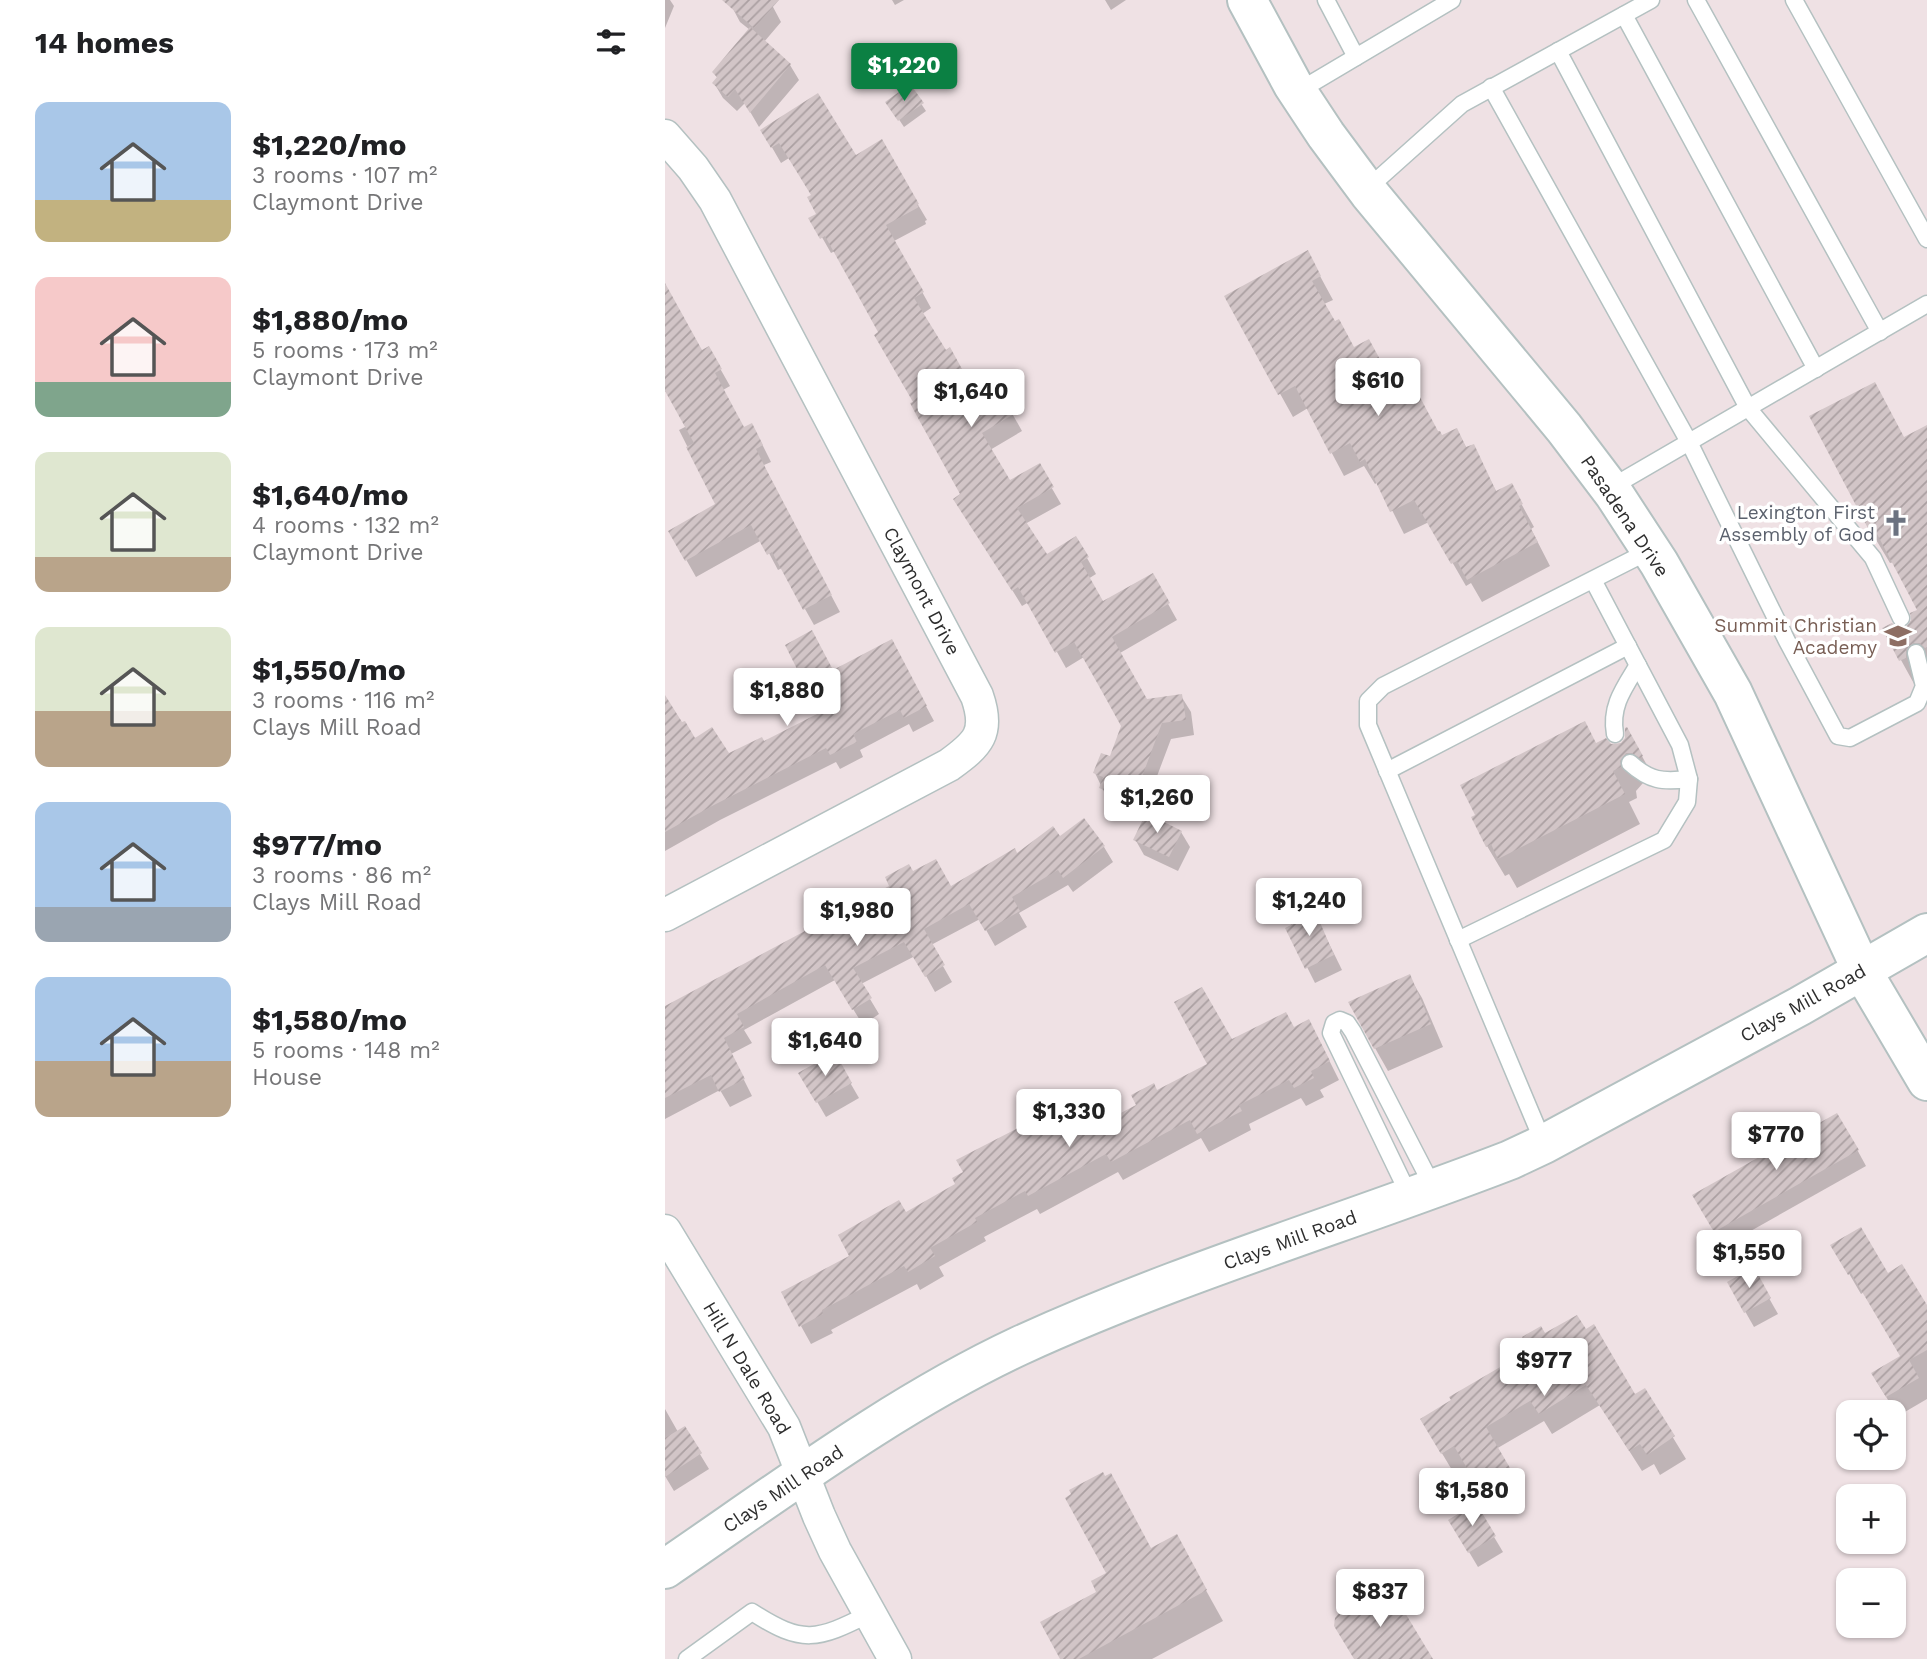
<!DOCTYPE html>
<meta charset="utf-8">
<style>
:root{--surface:#fff;--page:#f6f6f6;--text:#202124;--muted:#757577;--accent:#0b8043}
body{margin:0;font-family:"Work Sans",sans-serif;background:var(--page);color:var(--text);height:100vh;display:flex;flex-direction:column;font-size:26px;white-space:nowrap}
*{box-sizing:border-box;margin:0}
p{font-size:23px;color:var(--muted)}
.icon{flex:none;width:38px;height:38px;fill:none;stroke:currentColor;stroke-width:2;stroke-linecap:round;stroke-linejoin:round}
.map{position:relative;flex:1;overflow:hidden}
.side{display:flex;flex-direction:column;background:var(--surface);width:665px}
.side>*{flex:none}
.controls{position:absolute;left:1171px;top:1400px;display:grid;gap:14px}
.controls a{display:grid;place-items:center;width:70px;height:70px;border-radius:14px;background:var(--surface);box-shadow:0 2px 5px #0004;font-size:35px}
.price{position:absolute;translate:-50% -60px;padding:0 16px;border-radius:7px;background:#fff;color:#222;font-size:23px;line-height:46px;filter:drop-shadow(0 2px 4px #0008)}
.price::after{content:'';position:absolute;left:50%;top:42px;width:21px;height:16px;margin-left:-10px;background:inherit;clip-path:polygon(0 0,100% 0,50% 100%)}
.price.selected{background:var(--accent);color:#fff}
ul{padding:0;list-style:none}
li{display:flex;align-items:center;gap:21px;height:175px;padding:0 35px}
li span{display:grid;place-items:center;flex:none;width:196px;height:140px;border-radius:14px;color:#555}
li>.icon{margin-inline-start:auto}
span .icon{width:84px;height:84px;fill:#fffc;stroke-width:1}
li b{font-size:30px}
h2{display:flex;justify-content:space-between;align-items:center;height:84px;padding:0 35px;font-size:30px}
main{display:flex;flex:1;min-height:0}
.map>svg:first-child{display:block}
.shadow{fill:#0003}
.building{fill:url(#building-hatch)}
.lines{fill:none;stroke-linecap:round;stroke-linejoin:round}
.service-casing{stroke:#b4c1c1;stroke-width:19}
.minor-casing{stroke:#b4c1c1;stroke-width:35}
.tertiary-casing{stroke:#b4c1c1;stroke-width:42}
.secondary-casing{stroke:#b4c1c1;stroke-width:42}
.service{stroke:#fff;stroke-width:16}
.minor{stroke:#fff;stroke-width:32}
.tertiary{stroke:#fff;stroke-width:38}
.secondary{stroke:#fff;stroke-width:38}
.labels{text-anchor:middle;dominant-baseline:central;stroke-width:7;stroke-linejoin:round;paint-order:stroke}
.worship-label{font-size:19px;fill:#5b616d;stroke:#fff;text-anchor:end}
.street-label{font-size:19px;fill:#2e2e2e;stroke:#fff}
.education-label{font-size:19px;fill:#785e54;stroke:#fff;text-anchor:end}
</style>
<main>
<section class="side">
<h2>14 homes<svg class="icon" aria-label="filters" viewBox="0 0 24 24"><path d="M4 7h16M4 17h16"/><circle cx="9" cy="7" r="2"/><circle cx="15" cy="17" r="2"/></svg></h2>
<ul>
<li><span style="background:linear-gradient(#a9c7e8 70%,#c2b280 0)"><svg class="icon" aria-label="home" viewBox="0 0 24 24"><path d="M3 11l9-7 9 7M6 9v11h12V9"/></svg></span><div><b>$1,220/mo</b><p>3 rooms · 107 m²</p><p>Claymont Drive</p></div></li>
<li><span style="background:linear-gradient(#f6c9c9 75%,#7fa58c 0)"><svg class="icon" aria-label="home" viewBox="0 0 24 24"><path d="M3 11l9-7 9 7M6 9v11h12V9"/></svg></span><div><b>$1,880/mo</b><p>5 rooms · 173 m²</p><p>Claymont Drive</p></div></li>
<li><span style="background:linear-gradient(#dfe7d0 75%,#b9a48a 0)"><svg class="icon" aria-label="home" viewBox="0 0 24 24"><path d="M3 11l9-7 9 7M6 9v11h12V9"/></svg></span><div><b>$1,640/mo</b><p>4 rooms · 132 m²</p><p>Claymont Drive</p></div></li>
<li><span style="background:linear-gradient(#dfe7d0 60%,#b9a48a 0)"><svg class="icon" aria-label="home" viewBox="0 0 24 24"><path d="M3 11l9-7 9 7M6 9v11h12V9"/></svg></span><div><b>$1,550/mo</b><p>3 rooms · 116 m²</p><p>Clays Mill Road</p></div></li>
<li><span style="background:linear-gradient(#a9c7e8 75%,#9aa5b1 0)"><svg class="icon" aria-label="home" viewBox="0 0 24 24"><path d="M3 11l9-7 9 7M6 9v11h12V9"/></svg></span><div><b>$977/mo</b><p>3 rooms · 86 m²</p><p>Clays Mill Road</p></div></li>
<li><span style="background:linear-gradient(#a9c7e8 60%,#b9a48a 0)"><svg class="icon" aria-label="home" viewBox="0 0 24 24"><path d="M3 11l9-7 9 7M6 9v11h12V9"/></svg></span><div><b>$1,580/mo</b><p>5 rooms · 148 m²</p><p>House</p></div></li>
</ul>
</section>
<div class="map">
<svg width="1262" height="1659" viewBox="0 0 1262 1659">
<defs>
<pattern id="building-hatch" width="6" height="6" patternUnits="userSpaceOnUse" patternTransform="scale(1.75)"><rect width="6" height="6" fill="#d2c5c7"/><path d="M-1 1l2-2M0 6l6-6M5 7l2-2" fill="none" stroke="#aba0a2"/></pattern>
</defs>
<rect width="100%" height="100%" fill="#efe1e4"/>
<!-- shadow -->
<g class="shadow">
<polygon points="0,0 5,0 9,6 0,28"/>
<polygon points="73,0 100,0 108,7 116,22 99,42 125,65 134,80 94,127 80,103 72,111 58,98 49,83 53,79 49,73 85,30 75,22 67,7"/>
<polygon points="227,0 239,0 230,5"/>
<polygon points="440,0 461,0 446,10"/>
<polygon points="245,87 261,111 239,127 227,109"/>
<polygon points="97,130 190,157 216,142 262,220 260,221 261,224 229,241 266,308 257,314 315,404 335,392 357,431 325,450 344,483 374,466 396,504 360,524 381,557 422,558 431,574 423,579 437,604 487,575 512,620 455,653 482,701 516,696 526,712 529,735 506,739 477,816 445,804 430,773 446,758 458,725 419,657 401,668 364,602 357,606 314,536 298,495 215,333 170,251 166,253 146,218 153,214 148,196 124,158 116,163"/>
<polygon points="655,276 668,300 659,304 670,323 689,349 725,380 777,437 792,430 802,449 808,446 832,493 846,485 869,527 866,529 885,566 817,602 806,583 801,586 764,522 739,534 713,482 710,484 699,466 679,476 643,408 628,417 561,296"/>
<polygon points="0,286 37,352 44,349 65,386 58,390 78,430 96,442 106,462 99,465 108,486 175,612 149,625 117,568 113,570 97,540 31,577 5,531 52,505 14,430 22,426 2,391 0,392"/>
<polygon points="1262,427 1262,675 1253,691 1219,629 1242,629 1254,611 1229,562 1225,563 1207,533 1239,439"/>
<polygon points="234,656 269,721 248,732 244,724 195,750 198,757 175,769 171,762 55,820 0,851 0,733 30,741 64,755 98,743 157,713 167,672"/>
<polygon points="962,729 994,787 986,782 978,783 971,791 972,798 964,802 975,824 852,888 844,874 840,876 822,846 932,745 956,745 962,738"/>
<polygon points="516,832 525,847 513,871 479,855 470,839"/>
<polygon points="394,838 439,847 448,862 408,892 403,885 354,913 362,927 330,946 315,919 266,945 287,982 270,992 250,956 196,984 214,1014 198,1025 170,980 79,1030 87,1043 66,1054 87,1096 65,1107 55,1090 0,1119 0,1007 227,887 247,873 285,888 352,855"/>
<polygon points="650,915 677,970 650,983 623,929"/>
<polygon points="744,976 757,998 778,1047 723,1071 710,1048"/>
<polygon points="629,1029 654,1040 674,1080 655,1090 659,1097 641,1106 636,1098 584,1124 586,1130 544,1152 536,1138 458,1180 453,1172 375,1214 372,1209 319,1237 321,1241 274,1267 279,1276 255,1290 252,1284 166,1330 168,1333 146,1344 136,1326 186,1257 240,1214 406,1141 473,1105 491,1092 545,1065 566,1041"/>
<polygon points="169,1055 194,1098 161,1117 136,1074"/>
<polygon points="1183,1133 1201,1166 1059,1246 1030,1195"/>
<polygon points="1168,1246 1223,1275 1262,1309 1262,1399 1233,1416 1210,1379 1238,1356 1199,1292 1196,1294"/>
<polygon points="1088,1270 1113,1314 1089,1327 1064,1283"/>
<polygon points="880,1336 970,1396 979,1390 1021,1459 995,1475 989,1464 977,1471 935,1405 887,1434 879,1421 831,1449 859,1495 830,1512 803,1467 790,1475 757,1420 845,1363"/>
<polygon points="0,1409 13,1432 19,1428 44,1469 9,1491 0,1476"/>
<polygon points="810,1505 838,1552 813,1567 785,1520"/>
<polygon points="487,1550 528,1567 558,1621 487,1659 397,1659 443,1574"/>
</g>
<!-- building -->
<g class="building">
<polygon points="57,0 114,0 89,28"/>
<polygon points="85,27 126,64 85,113 70,89 63,97 47,83 52,77 47,72"/>
<polygon points="245,84 259,103 233,121 220,102"/>
<polygon points="153,93 191,155 217,139 254,204 252,205 254,207 221,225 259,292 249,298 281,350 285,347 315,402 336,390 349,414 317,433 345,480 375,463 389,487 352,508 382,554 411,536 424,557 416,562 438,601 488,573 505,603 447,637 482,699 517,694 521,720 497,723 468,801 434,788 438,777 428,773 436,753 445,756 456,726 435,688 409,642 390,653 353,587 347,591 288,499 295,494 254,420 245,403 248,402 209,335 213,332 160,236 155,239 143,218 151,214 142,197 146,195 114,143 106,148 95,130"/>
<polygon points="643,250 656,276 647,281 670,321 674,319 689,347 704,339 725,378 740,369 773,431 775,431 777,435 792,428 801,447 809,444 831,491 847,483 858,504 854,506 873,542 802,580 792,561 786,564 749,500 725,512 700,459 695,462 685,443 665,454 630,386 613,395 559,296"/>
<polygon points="0,283 37,350 44,346 57,369 50,373 79,427 87,423 98,445 91,449 100,467 167,595 138,610 107,552 102,555 86,525 20,561 3,531 50,504 21,447 29,443 0,391"/>
<polygon points="1210,382 1239,437 1262,425 1262,647 1260,648 1255,643 1248,643 1241,649 1241,658 1234,661 1217,628 1227,623 1234,628 1241,627 1246,620 1245,613 1252,610 1211,532 1206,534 1144,416"/>
<polygon points="147,630 168,670 227,639 262,706 239,718 235,710 188,734 192,742 165,755 161,748 47,806 0,832 0,695 17,722 20,721 30,738 47,727 64,753 97,737 99,741 154,713 120,645"/>
<polygon points="920,721 931,743 941,738 946,744 956,743 960,738 960,728 962,727 978,756 975,758 967,753 961,753 955,761 956,767 948,771 960,794 833,859 826,844 821,847 806,817 810,815 795,785"/>
<polygon points="481,813 517,831 504,857 468,840"/>
<polygon points="419,818 440,846 398,878 393,870 347,897 355,911 320,931 304,904 259,929 280,965 260,977 239,942 188,968 207,998 187,1010 160,965 72,1014 79,1027 59,1038 80,1079 54,1092 46,1075 0,1098 0,1006 224,886 220,877 244,864 248,871 271,859 286,886 350,848 352,853 388,826 395,836"/>
<polygon points="642,908 646,915 651,913 669,955 640,969 620,928 626,925 623,918"/>
<polygon points="745,974 766,1024 709,1049 683,1002"/>
<polygon points="537,987 567,1039 621,1012 629,1027 644,1019 665,1061 646,1071 649,1078 629,1088 624,1080 574,1105 577,1111 532,1134 525,1120 446,1162 441,1154 363,1196 360,1191 310,1218 312,1222 265,1248 270,1256 243,1272 239,1266 157,1310 158,1314 134,1327 116,1292 184,1256 173,1235 234,1200 241,1212 290,1184 287,1178 298,1172 291,1160 390,1109 406,1139 471,1105 466,1095 489,1083 492,1090 542,1064 509,1002"/>
<polygon points="170,1052 187,1083 151,1103 133,1073"/>
<polygon points="1172,1113 1194,1150 1049,1232 1027,1195"/>
<polygon points="1196,1227 1223,1273 1237,1264 1262,1305 1262,1350 1244,1360 1254,1378 1221,1397 1206,1373 1235,1356 1186,1273 1183,1275 1165,1245"/>
<polygon points="1089,1267 1106,1298 1079,1313 1062,1282"/>
<polygon points="912,1315 921,1329 929,1324 970,1394 980,1388 1010,1436 982,1455 975,1444 964,1451 921,1385 874,1414 865,1401 821,1427 848,1473 816,1492 789,1446 776,1454 755,1419 786,1400 784,1397 842,1363 838,1355 860,1341 857,1337 876,1326 880,1333"/>
<polygon points="20,1426 37,1453 0,1477 0,1438"/>
<polygon points="438,1472 440,1476 446,1473 486,1548 512,1534 542,1590 414,1659 395,1659 375,1622 431,1592 426,1581 441,1573 400,1498 406,1494 404,1490"/>
<polygon points="811,1503 831,1536 803,1553 783,1520"/>
<polygon points="722,1583 768,1659 689,1659 669,1626 670,1618 675,1612"/>
</g>
<g class="lines">
<defs>
<g id="service">
<polyline points="661,0 691,57"/>
<polyline points="1031,0 1215,332"/>
<polyline points="1129,0 1262,239"/>
<polyline points="959,15 1151,369"/>
<polyline points="893,51 1083,408 1208,558 1236,618"/>
<polyline points="826,87 1024,442 1122,641 1173,736 1185,738 1252,703 1259,686 1251,653"/>
<polyline points="632,92 787,0"/>
<polyline points="702,189 797,104 986,0"/>
<polyline points="945,488 1262,304"/>
<path d="M950,734C945,706 959,688 973,665"/>
<path d="M965,763C985,781 997,782 1024,779"/>
<polyline points="722,771 963,646"/>
<polyline points="793,940 999,840 1022,802 1024,779 1015,745 928,580"/>
<polyline points="879,1144 703,725 703,701 718,686 986,550"/>
<polyline points="745,1197 666,1033 669,1023 675,1020 682,1023 688,1032 769,1189"/>
<path d="M22,1659L87,1612C138,1645 152,1640 204,1614"/>
</g>
<g id="minor">
<path d="M0,136L28,168L50,200L312,696C325,733 313,744 284,765L0,915"/>
<polyline points="0,1231 119,1427 154,1516 170,1551 230,1659"/>
</g>
<polyline id="tertiary" points="582,0 628,85 661,135 704,193 899,428 949,494 994,563 1068,693 1197,971 1262,1081"/>
<path id="secondary" d="M0,1569C113,1492 230,1404 354,1346C513,1273 682,1223 845,1160L879,1144L1135,1006L1262,933"/>
</defs>
<!-- service casing -->
<use href="#service" class="service-casing"/>
<!-- minor casing -->
<use href="#minor" class="minor-casing"/>
<!-- tertiary casing -->
<use href="#tertiary" class="tertiary-casing"/>
<!-- secondary casing -->
<use href="#secondary" class="secondary-casing"/>
<!-- service -->
<use href="#service" class="service"/>
<!-- minor -->
<use href="#minor" class="minor"/>
<!-- tertiary -->
<use href="#tertiary" class="tertiary"/>
<!-- secondary -->
<use href="#secondary" class="secondary"/>
</g>
<!-- icons -->
<defs>
<symbol id="church-bare" viewBox="-9 -9 18 18"><path d="M-1.2-6h2.4v3.5h3.3v2.4h-3.3V6h-2.4V-.1h-3.3v-2.4h3.3Z" fill="#6b7280" stroke="#fff" stroke-width="2.5" paint-order="stroke"/></symbol>
<symbol id="school-bare" viewBox="-9 -9 18 18"><path d="M0-5L7-2L0 1L-7-2ZM-4 1L0 2.5L4 1V4Q0 6-4 4Z" fill="#8d6e63" stroke="#fff" stroke-width="2.5" paint-order="stroke"/></symbol>
</defs>
<g fill-rule="evenodd">
<use href="#church-bare" x="1212" y="504" width="38" height="38"/>
<use href="#school-bare" x="1214" y="617" width="38" height="38"/>
</g>
<g class="labels">
<!-- worship labels -->
<g class="worship-label">
<text x="1210" y="512">Lexington First<tspan x="1210" dy="22">Assembly of God</tspan></text>
</g>
<!-- street labels -->
<g class="street-label">
<text transform="translate(960 516) rotate(56)">Pasadena Drive</text>
<text transform="translate(257 591) rotate(62)">Claymont Drive</text>
<text transform="translate(1138 1003) rotate(-29)">Clays Mill Road</text>
<text transform="translate(625 1240) rotate(-20)">Clays Mill Road</text>
<text transform="translate(82 1368) rotate(59)">Hill N Dale Road</text>
<text transform="translate(118 1489) rotate(-34)">Clays Mill Road</text>
</g>
<!-- education labels -->
<g class="education-label">
<text x="1212" y="625">Summit Christian<tspan x="1212" dy="22">Academy</tspan></text>
</g>
</g>
</svg>
<div class="controls">
<a><svg class="icon" aria-label="locate" viewBox="0 0 24 24"><circle cx="12" cy="12" r="6"/><path d="M12 2v4M12 18v4M2 12h4M18 12h4"/></svg></a>
<a>+</a>
<a>−</a>
</div>
<b class="price selected" style="left:239px;top:103px">$1,220</b>
<b class="price" style="left:713px;top:418px">$610</b>
<b class="price" style="left:306px;top:429px">$1,640</b>
<b class="price" style="left:122px;top:728px">$1,880</b>
<b class="price" style="left:492px;top:835px">$1,260</b>
<b class="price" style="left:644px;top:938px">$1,240</b>
<b class="price" style="left:192px;top:948px">$1,980</b>
<b class="price" style="left:160px;top:1078px">$1,640</b>
<b class="price" style="left:404px;top:1149px">$1,330</b>
<b class="price" style="left:1111px;top:1172px">$770</b>
<b class="price" style="left:1084px;top:1290px">$1,550</b>
<b class="price" style="left:879px;top:1398px">$977</b>
<b class="price" style="left:807px;top:1528px">$1,580</b>
<b class="price" style="left:715px;top:1629px">$837</b>
</div>
</main>
